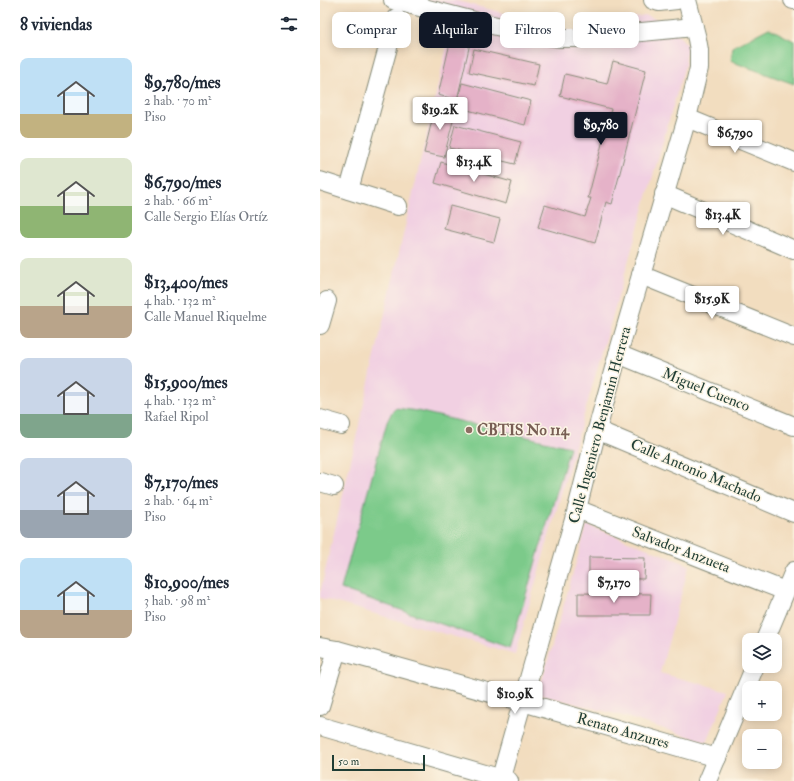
<!DOCTYPE html>
<html lang="es">
<meta charset="utf-8">
<style>
:root{--surface:#fff;--page:#f2f2f3;--text:#1f2937;--muted:#747a83;--accent:#111827}
body{margin:0;font-family:"IM FELL Double Pica",serif;background:var(--page);color:var(--text);height:100vh;display:flex;flex-direction:column;font-size:15px;white-space:nowrap}
*{box-sizing:border-box;margin:0}
p{font-size:13px;color:var(--muted)}
.icon{flex:none;width:22px;height:22px;fill:none;stroke:currentColor;stroke-width:2;stroke-linecap:round;stroke-linejoin:round}
.map{position:relative;flex:1;overflow:hidden}
.side{display:flex;flex-direction:column;background:var(--surface);width:320px}
.side>*{flex:none}
.top-card{position:absolute;left:12px;top:12px;width:380px;height:36px;display:flex;gap:8px}
.controls{position:absolute;left:422px;top:633px;display:grid;gap:8px}
.controls a{display:grid;place-items:center;width:40px;height:40px;border-radius:8px;background:var(--surface);box-shadow:0 2px 10px #0003;font-size:20px}
.scale{position:absolute;left:12px;bottom:10px;width:93px;box-sizing:border-box;padding-left:4px;border:2px solid #1f3d34;border-top:0;font-size:11px;line-height:14px;white-space:nowrap;color:#1f3d34;-webkit-text-stroke:3px #fcf5e5;paint-order:stroke}
.price{position:absolute;translate:-50% -34px;padding:0 9px;border-radius:4px;background:#fff;color:#222;font-size:13px;line-height:26px;filter:drop-shadow(0 1px 2px #0008)}
.price::after{content:'';position:absolute;left:50%;top:24px;width:12px;height:9px;margin-left:-6px;background:inherit;clip-path:polygon(0 0,100% 0,50% 100%)}
.price.on{background:var(--accent);color:#fff}
ul{padding:0;list-style:none}
li{display:flex;align-items:center;gap:12px;height:100px;padding:0 20px}
li span{display:grid;place-items:center;flex:none;width:112px;height:80px;border-radius:8px;color:#555}
li>.icon{margin-inline-start:auto}
span .icon{width:48px;height:48px;fill:#fffc;stroke-width:1}
li b{font-size:17px}
h2{display:flex;justify-content:space-between;align-items:center;height:48px;padding:0 20px;font-size:17px}
.pill{padding:0 14px;border-radius:8px;background:var(--surface);box-shadow:0 2px 10px #0003;font-size:14px;line-height:36px}
.pill.on{background:var(--accent);color:#fff}
main{display:flex;flex:1;min-height:0}
.map>svg:first-child{display:block}
.built{fill:#f1d0e2}
.green{fill:#7cca8a;stroke:#4e845f}
.building{fill:#e5b2c8}
.lines{fill:none;stroke-linecap:round;stroke-linejoin:round}
.minor-casing{stroke:#888d7a;stroke-width:20}
.minor{stroke:#fff;stroke-width:18}
.education-dot{fill:#8d6e63;stroke:#fcf5e5;stroke-width:1.5}
.labels{text-anchor:middle;dominant-baseline:central;stroke-width:3;stroke-linejoin:round;paint-order:stroke}
.street-label{font-size:15px;fill:#1f3d34;stroke:#fcf5e5}
.education-label{font-size:15px;font-weight:bold;fill:#785e54;stroke:#fcf5e5;text-anchor:start}
</style>
<main>
<section class="side">
<h2>8 viviendas<svg class="icon" aria-label="filters" viewBox="0 0 24 24"><path d="M4 7h16M4 17h16"/><circle cx="9" cy="7" r="2"/><circle cx="15" cy="17" r="2"/></svg></h2>
<ul>
<li><span style="background:linear-gradient(#bfe0f5 70%,#c2b280 0)"><svg class="icon" aria-label="home" viewBox="0 0 24 24"><path d="M3 11l9-7 9 7M6 9v11h12V9"/></svg></span><div><b>$9,780/mes</b><p>2 hab. · 70 m²</p><p>Piso</p></div></li>
<li><span style="background:linear-gradient(#dfe7d0 60%,#8fb573 0)"><svg class="icon" aria-label="home" viewBox="0 0 24 24"><path d="M3 11l9-7 9 7M6 9v11h12V9"/></svg></span><div><b>$6,790/mes</b><p>2 hab. · 66 m²</p><p>Calle Sergio Elías Ortíz</p></div></li>
<li><span style="background:linear-gradient(#dfe7d0 60%,#b9a48a 0)"><svg class="icon" aria-label="home" viewBox="0 0 24 24"><path d="M3 11l9-7 9 7M6 9v11h12V9"/></svg></span><div><b>$13,400/mes</b><p>4 hab. · 132 m²</p><p>Calle Manuel Riquelme</p></div></li>
<li><span style="background:linear-gradient(#c9d6e8 70%,#7fa58c 0)"><svg class="icon" aria-label="home" viewBox="0 0 24 24"><path d="M3 11l9-7 9 7M6 9v11h12V9"/></svg></span><div><b>$15,900/mes</b><p>4 hab. · 132 m²</p><p>Rafael Ripol</p></div></li>
<li><span style="background:linear-gradient(#c9d6e8 65%,#9aa5b1 0)"><svg class="icon" aria-label="home" viewBox="0 0 24 24"><path d="M3 11l9-7 9 7M6 9v11h12V9"/></svg></span><div><b>$7,170/mes</b><p>2 hab. · 64 m²</p><p>Piso</p></div></li>
<li><span style="background:linear-gradient(#bfe0f5 65%,#b9a48a 0)"><svg class="icon" aria-label="home" viewBox="0 0 24 24"><path d="M3 11l9-7 9 7M6 9v11h12V9"/></svg></span><div><b>$10,900/mes</b><p>3 hab. · 98 m²</p><p>Piso</p></div></li>
</ul>
</section>
<div class="map">
<svg width="474" height="781" viewBox="0 0 474 781">
<rect width="100%" height="100%" fill="#fcf5e5"/>
<filter id="ink" filterUnits="userSpaceOnUse"><feTurbulence type="fractalNoise" baseFrequency=".025" numOctaves="2"/><feDisplacementMap in="SourceGraphic" scale="8" xChannelSelector="R" yChannelSelector="G"/><feConvolveMatrix kernelMatrix="1 2 1 2 8 2 1 2 1" color-interpolation-filters="sRGB"/></filter>
<filter id="wash" filterUnits="userSpaceOnUse"><feTurbulence type="fractalNoise" baseFrequency=".012" numOctaves="4" result="noise"/><feDisplacementMap in="SourceGraphic" scale="16" xChannelSelector="R" yChannelSelector="G"/><feGaussianBlur stdDeviation="0.9" result="paint"/><feColorMatrix in="noise" values="0 0 0 0 0 0 0 0 0 0 0 0 0 0 0 0 0 1.4 0 .05"/><feComposite in="paint" operator="in"/></filter>
<g filter="url(#wash)">
<rect width="100%" height="100%" fill="#f2ddbf"/>
<!-- built -->
<g class="built">
<polygon points="107,0 134,0 251,31 325,15 348,23 367,45 365,65 195,654 0,598 0,593 131,29 102,21"/>
<polygon points="267,525 369,565 340,673 408,691 387,742 299,715 218,694"/>
</g>
<!-- green -->
<g class="green">
<polygon points="449,28 474,41 474,84 410,61 412,47"/>
<polygon points="76,408 97,411 250,447 190,648 21,589 67,422 72,412"/>
</g>
<g id="blocks">
<!-- building -->
<g class="building">
<polygon points="132,34 151,39 137,100 118,95"/>
<polygon points="154,49 219,64 214,86 149,72"/>
<polygon points="293,61 326,70 292,204 286,202 275,243 218,227 225,205 265,217 271,198 268,198 291,109 240,96 245,74 287,84"/>
<polygon points="142,83 211,101 205,125 136,107"/>
<polygon points="116,104 136,109 124,157 104,153"/>
<polygon points="135,125 201,142 195,164 129,148"/>
<polygon points="121,162 192,182 186,204 115,183"/>
<polygon points="130,206 180,219 174,242 124,229"/>
<polygon points="269,557 325,558 324,579 269,578"/>
<polygon points="258,593 331,594 330,615 258,615"/>
</g>
</g>
</g>
<g filter="url(#ink)">
<use href="#blocks" fill-opacity="0" stroke="#888d7a" stroke-width="1"/>
<g class="lines">
<defs>
<g id="minor">
<polyline points="73,0 154,21 209,33 241,38 259,38 374,27"/>
<polyline points="333,0 339,2 357,0"/>
<polyline points="473,0 474,0"/>
<polyline points="367,118 474,162"/>
<polyline points="0,181 78,206"/>
<polyline points="29,190 76,18"/>
<polyline points="344,194 474,250"/>
<polyline points="321,275 474,337"/>
<polyline points="0,325 7,301"/>
<polyline points="298,354 474,426"/>
<polyline points="0,419 21,425"/>
<polyline points="277,430 474,513"/>
<polyline points="0,482 14,486"/>
<polyline points="257,509 465,591"/>
<polyline points="445,640 474,571"/>
<polyline points="0,647 17,650 203,702 397,758"/>
<polyline points="0,706 17,650"/>
<polyline points="0,726 189,781"/>
<polyline points="180,781 257,509 277,430 298,354 367,118 379,68 379,50 377,39 367,0"/>
<polyline points="387,781 435,666"/>
</g>
</defs>
<!-- minor casing -->
<use href="#minor" class="minor-casing"/>
<!-- minor -->
<use href="#minor" class="minor"/>
</g>
</g>
<!-- markers -->
<circle class="education-dot" cx="149" cy="430" r="4"/>
<g class="labels">
<!-- street labels -->
<g class="street-label">
<text transform="translate(386 390) rotate(22)">Miguel Cuenco</text>
<text transform="translate(280 425) rotate(-75)">Calle Ingeniero Benjamin Herrera</text>
<text transform="translate(376 471) rotate(23)">Calle Antonio Machado</text>
<text transform="translate(361 550) rotate(21)">Salvador Anzueta</text>
<text transform="translate(303 731) rotate(16)">Renato Anzures</text>
</g>
<!-- education labels -->
<g class="education-label">
<text x="157" y="430">CBTIS No 114</text>
</g>
</g>
</svg>
<div class="controls">
<a><svg class="icon" aria-label="layers" viewBox="0 0 24 24"><path d="M12 4l9 5-9 5-9-5zM3 14l9 5 9-5"/></svg></a>
<a>+</a>
<a>−</a>
</div>
<div class="scale">50 m</div>
<b class="price" style="left:120px;top:131px">$19.2K</b>
<b class="price on" style="left:281px;top:146px">$9,780</b>
<b class="price" style="left:415px;top:154px">$6,790</b>
<b class="price" style="left:154px;top:183px">$13.4K</b>
<b class="price" style="left:403px;top:236px">$13.4K</b>
<b class="price" style="left:392px;top:320px">$15.9K</b>
<b class="price" style="left:294px;top:604px">$7,170</b>
<b class="price" style="left:195px;top:715px">$10.9K</b>
<div class="top-card">
<a class="pill">Comprar</a>
<a class="pill on">Alquilar</a>
<a class="pill">Filtros</a>
<a class="pill">Nuevo</a>
</div>
</div>
</main>
